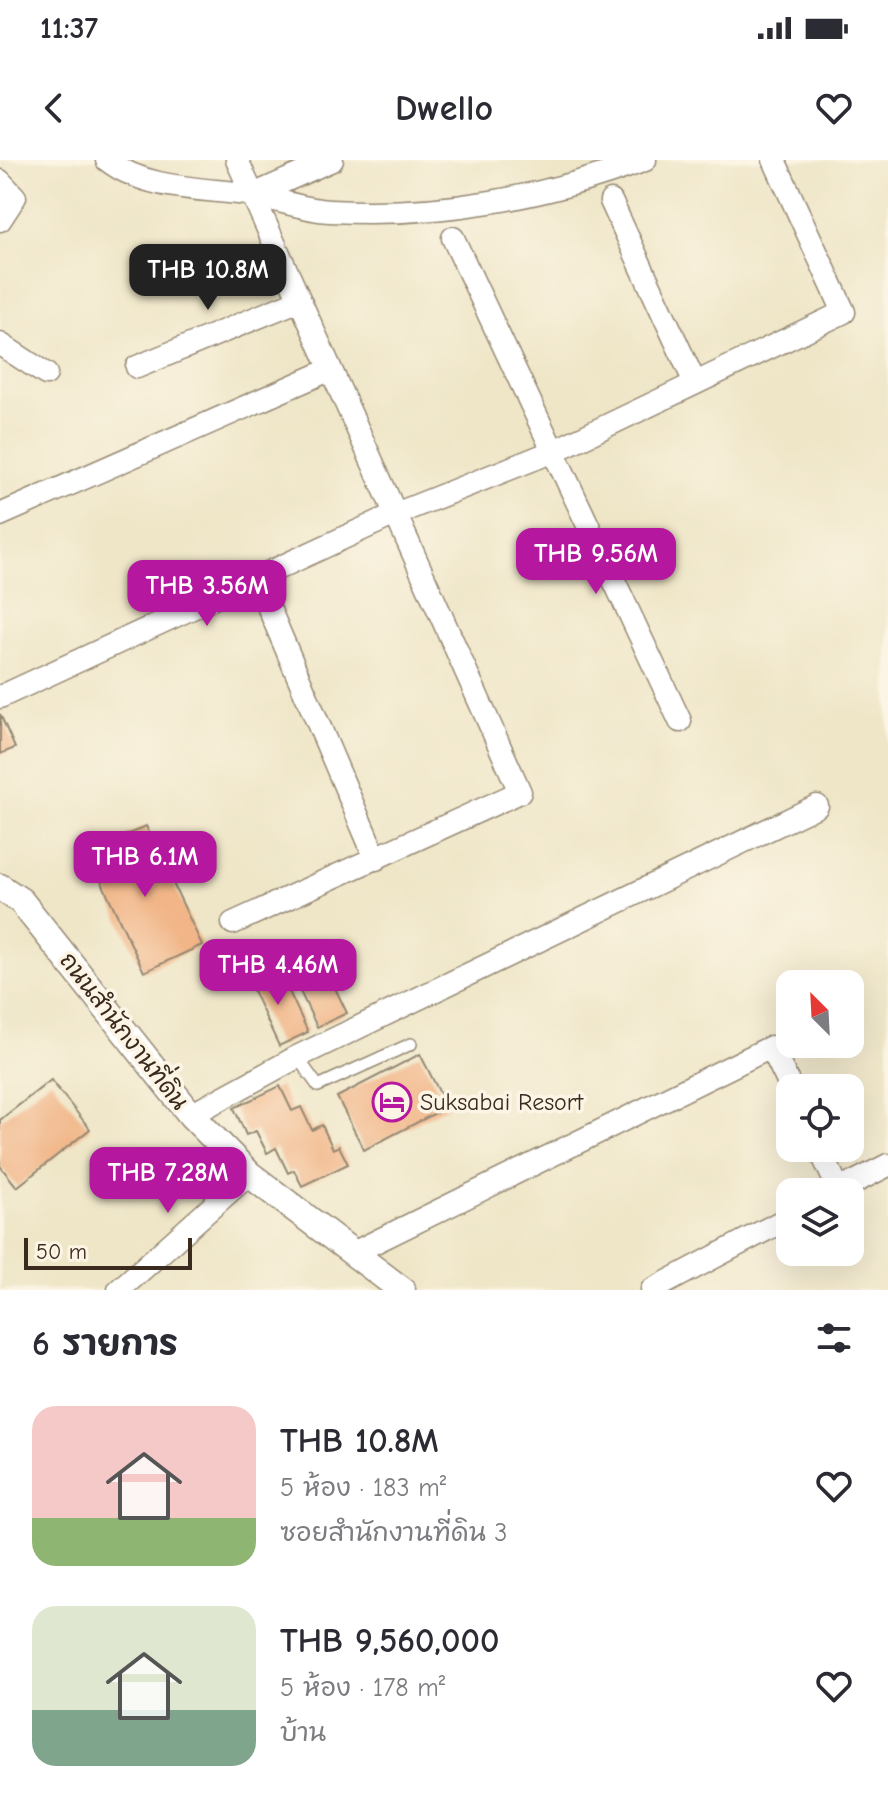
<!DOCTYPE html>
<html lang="th">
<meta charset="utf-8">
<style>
:root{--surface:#fff;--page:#f7f7f7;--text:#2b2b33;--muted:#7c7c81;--accent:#b5179e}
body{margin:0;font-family:"Comic Neue","Playpen Sans Thai",sans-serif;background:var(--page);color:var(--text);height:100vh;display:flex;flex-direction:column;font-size:30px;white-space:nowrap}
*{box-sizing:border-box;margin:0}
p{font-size:26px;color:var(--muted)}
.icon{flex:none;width:44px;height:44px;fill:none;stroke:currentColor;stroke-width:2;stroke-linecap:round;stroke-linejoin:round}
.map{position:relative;height:1130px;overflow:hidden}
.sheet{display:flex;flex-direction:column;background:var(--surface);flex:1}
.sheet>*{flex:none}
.needle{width:52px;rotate:336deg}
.controls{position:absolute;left:776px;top:810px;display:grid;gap:16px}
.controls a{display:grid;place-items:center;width:88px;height:88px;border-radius:16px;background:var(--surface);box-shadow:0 8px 32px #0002;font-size:40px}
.scale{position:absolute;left:24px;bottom:20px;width:168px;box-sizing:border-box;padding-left:8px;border:4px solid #3b2a1e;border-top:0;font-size:22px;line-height:28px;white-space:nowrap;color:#3b2a1e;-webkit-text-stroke:6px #fcf5e5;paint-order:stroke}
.price{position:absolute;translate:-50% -68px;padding:0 18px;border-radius:16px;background:var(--accent);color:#fff;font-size:26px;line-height:52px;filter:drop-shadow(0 2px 4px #0008)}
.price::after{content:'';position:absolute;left:50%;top:48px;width:24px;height:18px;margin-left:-12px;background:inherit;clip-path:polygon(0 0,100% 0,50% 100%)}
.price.selected{background:#222;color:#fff}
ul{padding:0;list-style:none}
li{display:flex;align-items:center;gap:24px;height:200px;padding:0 32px}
li span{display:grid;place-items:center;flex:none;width:224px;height:160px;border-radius:24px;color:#555}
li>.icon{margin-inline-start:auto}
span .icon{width:96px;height:96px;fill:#fffc;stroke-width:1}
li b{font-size:34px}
h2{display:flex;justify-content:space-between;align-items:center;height:96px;padding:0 32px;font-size:34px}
.status{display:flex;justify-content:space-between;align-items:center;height:56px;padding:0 40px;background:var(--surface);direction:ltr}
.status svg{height:22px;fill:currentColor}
header{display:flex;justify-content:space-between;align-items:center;height:104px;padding:0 32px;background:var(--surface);font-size:36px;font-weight:800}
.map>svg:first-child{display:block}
.building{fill:#f1b587}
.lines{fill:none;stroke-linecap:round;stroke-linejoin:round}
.service-casing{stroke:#958873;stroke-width:14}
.minor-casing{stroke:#958873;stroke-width:25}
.tertiary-casing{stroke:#958873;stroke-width:29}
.service{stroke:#fff;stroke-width:11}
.minor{stroke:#fff;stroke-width:22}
.tertiary{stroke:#fff;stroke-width:26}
.labels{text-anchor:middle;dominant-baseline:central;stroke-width:7;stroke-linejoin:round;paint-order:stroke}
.street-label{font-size:24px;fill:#3b2a1e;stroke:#fcf5e5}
.poi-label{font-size:24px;fill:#3b2a1e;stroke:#fcf5e5;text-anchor:start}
</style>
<div class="status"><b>11:37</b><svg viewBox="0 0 49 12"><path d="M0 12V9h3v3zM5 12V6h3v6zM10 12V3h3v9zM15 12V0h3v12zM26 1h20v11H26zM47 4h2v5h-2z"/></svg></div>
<header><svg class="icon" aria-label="back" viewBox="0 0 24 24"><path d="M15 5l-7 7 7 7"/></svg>Dwello<svg class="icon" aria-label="heart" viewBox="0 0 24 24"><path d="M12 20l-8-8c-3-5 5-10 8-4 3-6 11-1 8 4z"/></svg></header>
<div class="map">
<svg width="888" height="1130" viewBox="0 0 888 1130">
<rect width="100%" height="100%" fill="#fcf5e5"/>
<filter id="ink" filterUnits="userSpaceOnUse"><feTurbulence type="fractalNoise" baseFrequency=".0125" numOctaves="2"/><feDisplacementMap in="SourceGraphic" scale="16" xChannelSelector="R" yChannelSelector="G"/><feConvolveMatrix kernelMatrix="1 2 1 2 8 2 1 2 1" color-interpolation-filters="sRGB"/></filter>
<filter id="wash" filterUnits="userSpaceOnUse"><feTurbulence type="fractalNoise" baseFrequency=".006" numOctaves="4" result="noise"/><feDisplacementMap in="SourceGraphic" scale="32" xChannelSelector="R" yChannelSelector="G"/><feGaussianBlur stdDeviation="1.8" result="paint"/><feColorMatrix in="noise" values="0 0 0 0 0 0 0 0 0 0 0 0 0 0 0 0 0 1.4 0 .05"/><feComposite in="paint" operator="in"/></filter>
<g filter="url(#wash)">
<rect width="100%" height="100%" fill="#efe6c8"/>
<g id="blocks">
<!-- building -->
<g class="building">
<polygon points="0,554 15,588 0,594"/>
<polygon points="146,666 202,785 144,812 88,693"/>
<polygon points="317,790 347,853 317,867 287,804"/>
<polygon points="278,808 308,872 279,886 249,822"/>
<polygon points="420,894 447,947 364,990 337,937"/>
<polygon points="51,920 90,969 17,1027 0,1006 0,960"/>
<polygon points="280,926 292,951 301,947 312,970 322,965 333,989 339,986 348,1004 302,1026 294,1010 288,1013 276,988 267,993 256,971 246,975 234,948"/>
</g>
</g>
</g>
<g filter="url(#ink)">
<use href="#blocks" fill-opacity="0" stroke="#958873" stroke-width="2"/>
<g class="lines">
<defs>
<polyline id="service" points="297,897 318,926 411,884"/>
<g id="minor">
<path d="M107,0C146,31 206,28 253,35C278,39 304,50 330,51C436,57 546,38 645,0"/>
<polyline points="0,21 15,37 0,60"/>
<polyline points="253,35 332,0"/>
<polyline points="611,41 695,223"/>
<polyline points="453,78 680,561"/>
<polyline points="0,184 46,214"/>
<polyline points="137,207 297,141"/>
<polyline points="0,355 329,210"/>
<polyline points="257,420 376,699"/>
<polyline points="0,537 393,355 554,291 844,152 774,0"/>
<polyline points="233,763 520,632 237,0"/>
<polyline points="191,955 297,897 817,646"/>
<polyline points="819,988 839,1030 836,1032"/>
<polyline points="839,1030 888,1005"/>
<polyline points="355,1092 771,887 791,928"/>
<polyline points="119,1130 249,1014"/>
<polyline points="652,1130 790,1057"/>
</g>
<polyline id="tertiary" points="0,727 21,741 191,955 249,1014 402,1130"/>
</defs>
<!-- service casing -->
<use href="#service" class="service-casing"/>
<!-- minor casing -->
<use href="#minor" class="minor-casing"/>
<!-- tertiary casing -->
<use href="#tertiary" class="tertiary-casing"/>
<!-- service -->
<use href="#service" class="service"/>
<!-- minor -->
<use href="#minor" class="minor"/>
<!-- tertiary -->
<use href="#tertiary" class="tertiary"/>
</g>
</g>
<!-- icons -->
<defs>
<symbol id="hotel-ring" viewBox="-11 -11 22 22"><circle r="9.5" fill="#fcf5e5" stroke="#b5179e" stroke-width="1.5"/><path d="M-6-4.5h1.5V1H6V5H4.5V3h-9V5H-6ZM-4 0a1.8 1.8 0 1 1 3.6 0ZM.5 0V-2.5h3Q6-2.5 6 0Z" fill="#b5179e"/></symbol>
</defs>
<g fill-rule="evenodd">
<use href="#hotel-ring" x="370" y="920" width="44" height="44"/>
</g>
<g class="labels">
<!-- street labels -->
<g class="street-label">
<text transform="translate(124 871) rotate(52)">ถนนสำนักงานที่ดิน</text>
</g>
<!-- poi labels -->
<g class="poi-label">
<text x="420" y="942">Suksabai Resort</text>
</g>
</g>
</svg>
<div class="controls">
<a><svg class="needle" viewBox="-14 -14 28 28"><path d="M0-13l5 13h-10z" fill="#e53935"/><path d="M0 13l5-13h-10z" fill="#7c7c81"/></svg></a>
<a><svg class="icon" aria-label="locate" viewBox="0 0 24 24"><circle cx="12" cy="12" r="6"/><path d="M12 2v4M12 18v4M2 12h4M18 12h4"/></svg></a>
<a><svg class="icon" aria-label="layers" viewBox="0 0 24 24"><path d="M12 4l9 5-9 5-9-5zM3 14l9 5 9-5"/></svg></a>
</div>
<div class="scale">50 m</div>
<b class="price selected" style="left:208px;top:152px">THB 10.8M</b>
<b class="price" style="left:596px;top:436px">THB 9.56M</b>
<b class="price" style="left:207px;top:468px">THB 3.56M</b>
<b class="price" style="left:145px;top:739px">THB 6.1M</b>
<b class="price" style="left:278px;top:847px">THB 4.46M</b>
<b class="price" style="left:168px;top:1055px">THB 7.28M</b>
</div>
<section class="sheet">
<h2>6 รายการ<svg class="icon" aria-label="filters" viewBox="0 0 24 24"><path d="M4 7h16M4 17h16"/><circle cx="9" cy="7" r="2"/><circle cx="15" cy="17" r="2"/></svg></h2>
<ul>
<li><span style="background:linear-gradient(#f6c9c9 70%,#8fb573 0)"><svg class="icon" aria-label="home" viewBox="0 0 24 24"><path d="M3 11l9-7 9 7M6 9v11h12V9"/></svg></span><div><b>THB 10.8M</b><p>5 ห้อง · 183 m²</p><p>ซอยสำนักงานที่ดิน 3</p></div><svg class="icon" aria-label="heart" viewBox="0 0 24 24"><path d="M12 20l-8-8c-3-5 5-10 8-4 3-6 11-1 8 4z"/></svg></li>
<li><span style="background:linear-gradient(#dfe7d0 65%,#7fa58c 0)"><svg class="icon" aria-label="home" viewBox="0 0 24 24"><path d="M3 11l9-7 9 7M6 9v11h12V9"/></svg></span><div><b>THB 9,560,000</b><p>5 ห้อง · 178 m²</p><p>บ้าน</p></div><svg class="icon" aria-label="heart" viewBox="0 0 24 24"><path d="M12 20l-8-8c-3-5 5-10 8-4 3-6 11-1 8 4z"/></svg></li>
</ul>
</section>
